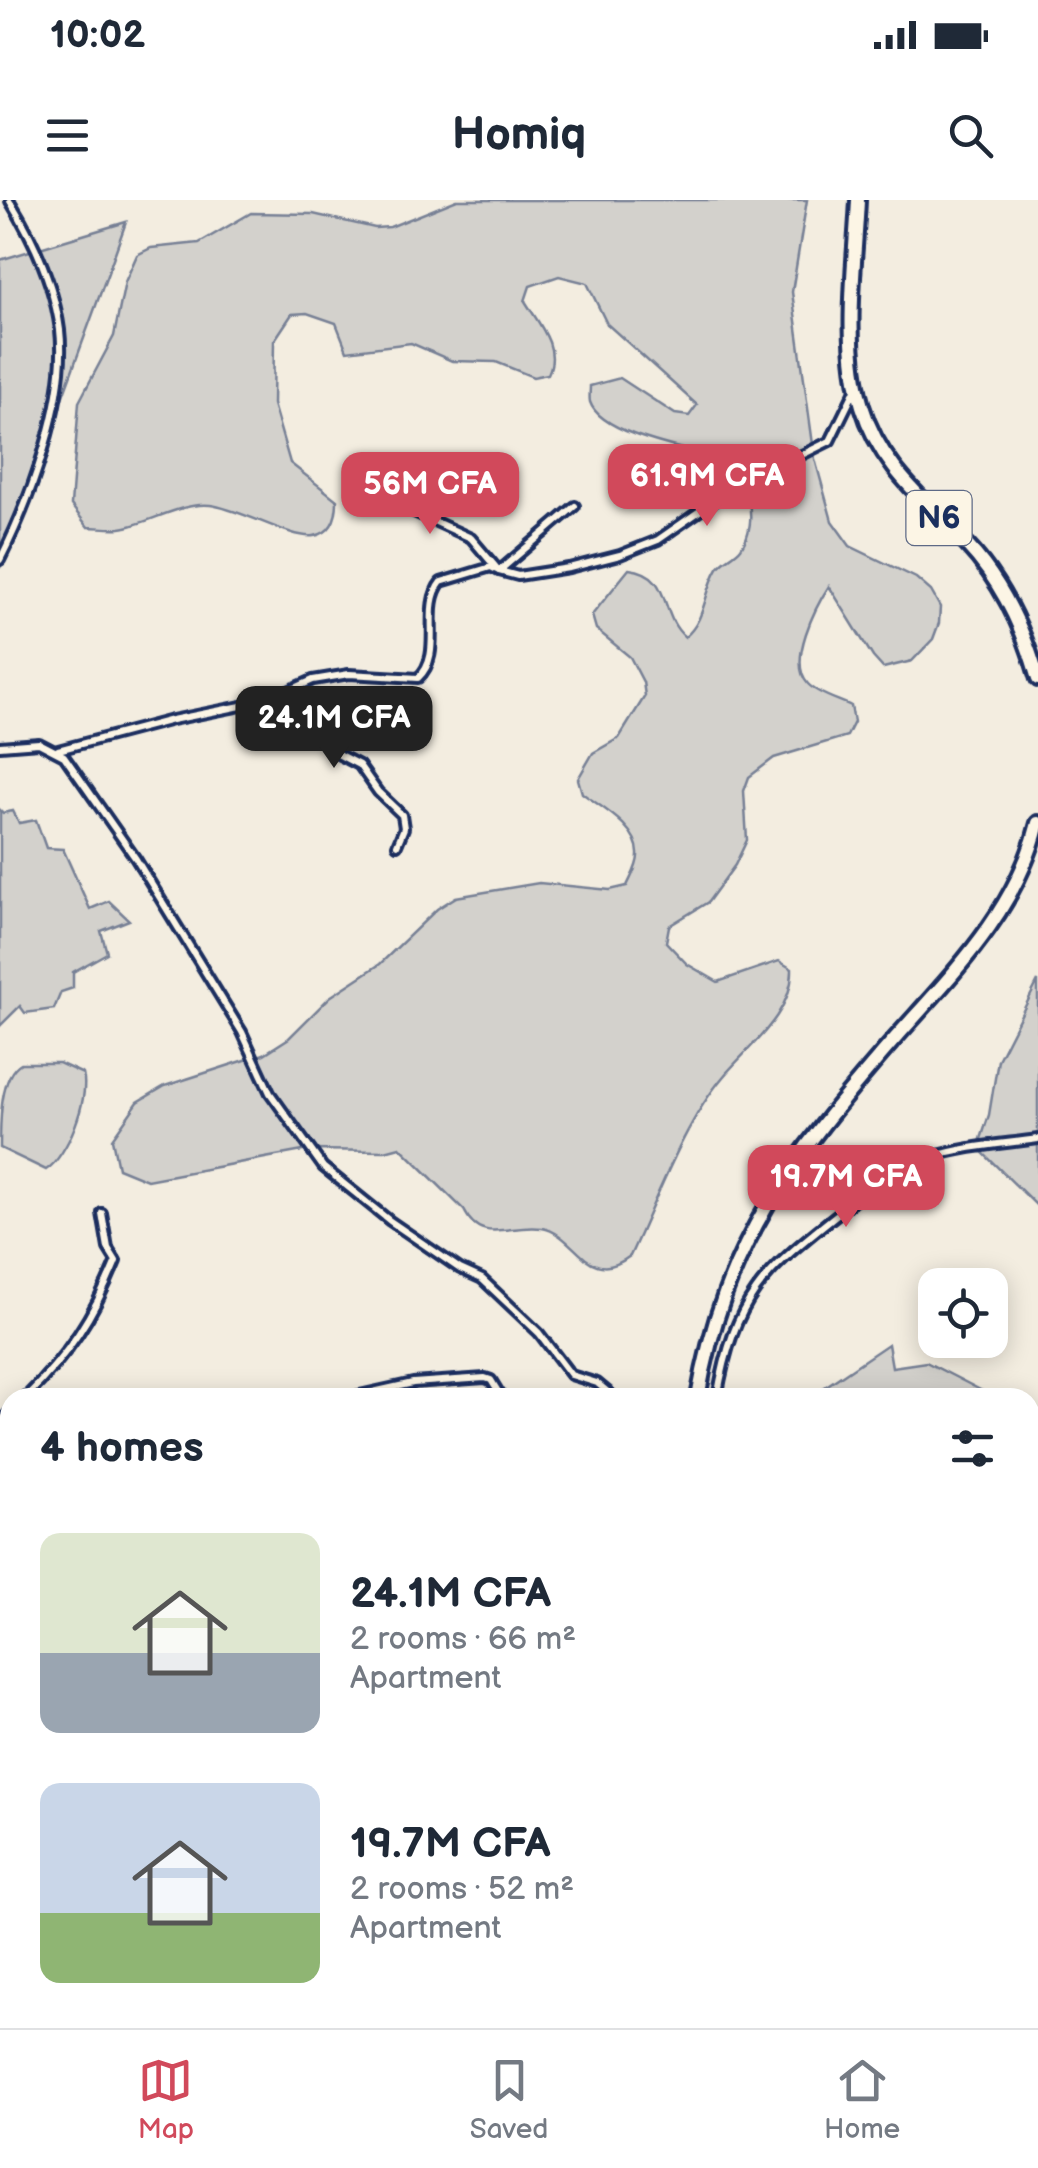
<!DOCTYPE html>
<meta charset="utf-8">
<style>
:root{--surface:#fff;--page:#f2f2f3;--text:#1f2937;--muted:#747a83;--line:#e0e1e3;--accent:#d1495b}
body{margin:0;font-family:"Balsamiq Sans",sans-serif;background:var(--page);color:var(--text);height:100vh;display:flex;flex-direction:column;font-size:38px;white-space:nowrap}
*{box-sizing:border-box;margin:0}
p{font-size:32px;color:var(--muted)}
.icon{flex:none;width:55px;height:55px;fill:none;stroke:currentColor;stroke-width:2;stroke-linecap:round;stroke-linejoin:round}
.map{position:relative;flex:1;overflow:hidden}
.side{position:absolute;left:0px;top:1188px;width:1040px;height:642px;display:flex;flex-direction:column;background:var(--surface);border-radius:30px 30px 0 0;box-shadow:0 5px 25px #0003}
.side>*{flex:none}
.tools{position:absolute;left:918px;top:1068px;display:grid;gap:20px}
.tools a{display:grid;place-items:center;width:90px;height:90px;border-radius:20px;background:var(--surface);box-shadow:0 5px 25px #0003;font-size:50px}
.price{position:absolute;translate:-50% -85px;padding:0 22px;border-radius:20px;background:var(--accent);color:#fff;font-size:32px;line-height:65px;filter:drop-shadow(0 2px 5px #0008)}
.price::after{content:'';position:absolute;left:50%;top:60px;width:30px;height:22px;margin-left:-15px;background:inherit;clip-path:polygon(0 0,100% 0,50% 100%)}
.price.active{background:#222;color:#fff}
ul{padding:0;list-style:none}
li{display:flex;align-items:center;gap:30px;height:250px;padding:0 40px}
li span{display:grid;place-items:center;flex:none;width:280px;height:200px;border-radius:20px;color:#555}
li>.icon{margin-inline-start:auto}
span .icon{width:120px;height:120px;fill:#fffc;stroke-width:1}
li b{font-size:42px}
h2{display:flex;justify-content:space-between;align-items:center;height:120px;padding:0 40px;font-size:42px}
.status{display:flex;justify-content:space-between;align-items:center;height:70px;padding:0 50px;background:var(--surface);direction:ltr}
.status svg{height:28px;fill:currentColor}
header{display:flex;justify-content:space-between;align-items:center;height:130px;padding:0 40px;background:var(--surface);font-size:45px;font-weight:700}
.tabs{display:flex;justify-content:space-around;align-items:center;height:140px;border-top:2px solid var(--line);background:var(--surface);font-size:28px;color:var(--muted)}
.tabs a{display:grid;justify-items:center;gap:5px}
.tabs .active{color:var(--accent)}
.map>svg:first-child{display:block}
.green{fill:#d3d1cc;stroke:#778095;stroke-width:2.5}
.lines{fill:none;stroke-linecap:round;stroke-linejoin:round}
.street-casing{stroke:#1b2f5e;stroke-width:14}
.secondary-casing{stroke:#1b2f5e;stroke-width:18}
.highway-casing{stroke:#1b2f5e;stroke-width:20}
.street{stroke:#fcf5e5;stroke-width:6}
.secondary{stroke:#fcf5e5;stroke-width:10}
.highway{stroke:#fcf5e5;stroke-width:12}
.labels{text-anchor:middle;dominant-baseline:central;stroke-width:8;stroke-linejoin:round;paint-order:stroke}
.shield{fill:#fcf5e5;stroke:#5e6a86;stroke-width:2.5}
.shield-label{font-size:32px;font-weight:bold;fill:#1b2f5e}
</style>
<div class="status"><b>10:02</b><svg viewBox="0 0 49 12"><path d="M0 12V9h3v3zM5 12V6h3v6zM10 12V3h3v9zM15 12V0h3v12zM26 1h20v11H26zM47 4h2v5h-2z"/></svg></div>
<header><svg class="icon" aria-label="menu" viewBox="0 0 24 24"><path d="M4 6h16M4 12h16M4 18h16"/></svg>Homiq<svg class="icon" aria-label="search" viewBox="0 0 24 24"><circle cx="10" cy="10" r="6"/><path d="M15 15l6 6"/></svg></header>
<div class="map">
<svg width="1038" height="1828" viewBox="0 0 1038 1828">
<rect width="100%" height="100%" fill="#f3ede0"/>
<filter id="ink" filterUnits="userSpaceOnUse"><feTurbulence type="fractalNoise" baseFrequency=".01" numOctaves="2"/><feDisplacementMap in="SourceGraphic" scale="20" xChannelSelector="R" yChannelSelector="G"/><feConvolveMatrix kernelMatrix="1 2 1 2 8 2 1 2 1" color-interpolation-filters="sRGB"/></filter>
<g filter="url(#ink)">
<!-- green -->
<g class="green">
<path d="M457,0H807L792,92L815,259L832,321L850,346L916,378L931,391L940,407L939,423L933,439L912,461L883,468L873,457L829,386C816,406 787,462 808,484C817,494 839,500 851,506L854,522L847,536L774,558L749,577L744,591L747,640L735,665L708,702L669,726L666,742L687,764L718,782L779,761L792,769C793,814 749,846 723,877C684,923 656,1001 630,1056C587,1089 577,1034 542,1028C511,1023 481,1046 464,1010L400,947L385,951L308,950L147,980L118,968L112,939L138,902L165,886L264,854L289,838L330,797L380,764L437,709L456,697L539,683L610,690L627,686C631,677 638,666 638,656C640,628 601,607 582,593L578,579L593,553L619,538L645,496L643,482L630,457L596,429L592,415L629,369C673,374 658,414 685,437C706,420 704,391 718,368C723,360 735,356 741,348C760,321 748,275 722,259C691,250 601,235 590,202C589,198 590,191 590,186L620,178L675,214L689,216L697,205L607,124L587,83L559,76L530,86L525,101C539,124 561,148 548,174L533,177L496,162L452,161L411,143L347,151L336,123L307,113L292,114L274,141L273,204L290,263L337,300C337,316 333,333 314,336C293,340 239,308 210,305C181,302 149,324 120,328C110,329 98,327 88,327L71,305L79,202L114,136L125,82L137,55L151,48L199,43L251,13L313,14L375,28L390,27Z"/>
<polygon points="126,22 110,67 0,368 0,60"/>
<polygon points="0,610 3,613 13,611 19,623 36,620 46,648 63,649 90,709 109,701 129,720 101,731 107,753 73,772 73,788 61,792 54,809 25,813 20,806 0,826"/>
<polygon points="1038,781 1038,1007 978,948 989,915 998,860"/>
<path d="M21,863H59L83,874C90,898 67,957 46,970L0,948C0,922 0,875 21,863Z"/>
<polygon points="888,1144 892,1167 926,1162 994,1197 810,1197"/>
<polygon points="1030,1229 1038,1263 1038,1369 1030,1366"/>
<polygon points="0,1429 10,1431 10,1516 0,1526"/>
<polygon points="1030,1543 1038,1545 1038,1690 1030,1684"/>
<polygon points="10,1598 10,1820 203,1820 226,1828 0,1828 0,1610"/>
</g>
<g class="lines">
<defs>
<g id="street">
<polyline points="370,292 471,338 499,371 518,376 569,368 620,355 658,340 727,292 830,241 856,188"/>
<path d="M0,360C30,301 68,197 60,130C54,85 34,40 10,1"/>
<polyline points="278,497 299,512 330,550 359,565 378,592 402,615 404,628 397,645"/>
<polyline points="0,546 39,543 64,556 136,659 242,832 270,893 323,967 390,1021 460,1069 482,1079 539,1133 571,1175 597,1183 615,1198"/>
<path d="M58,550L172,520L266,501L313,480L349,474L418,478C445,454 420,408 441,382L491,367L499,371L575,306"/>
<path d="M25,1198C68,1155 93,1117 116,1061L108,1048L102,1013"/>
<polyline points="346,1198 413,1183 485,1178 491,1180 502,1198"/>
<path d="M717,1198C735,1096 762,1074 840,1012C868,989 896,968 932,957C965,946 1003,944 1038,939"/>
<polyline points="0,1222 10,1212"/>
<polyline points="1030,1522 1038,1528"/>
<polyline points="439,1828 447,1820"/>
</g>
<polyline id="secondary" points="0,1346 10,1349"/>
<g id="highway">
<path d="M858,0C855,66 843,142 862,206C880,267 926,301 967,345C1003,383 1024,430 1038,479"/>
<path d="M698,1198C724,1043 792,957 892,842C951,775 1016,713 1038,623"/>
<polyline points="1030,1800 1038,1802"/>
</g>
</defs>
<!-- street casing -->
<use href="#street" class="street-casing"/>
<!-- secondary casing -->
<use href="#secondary" class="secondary-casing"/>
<!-- highway casing -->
<use href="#highway" class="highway-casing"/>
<!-- street -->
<use href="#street" class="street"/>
<!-- secondary -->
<use href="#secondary" class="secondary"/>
<!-- highway -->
<use href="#highway" class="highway"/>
</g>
</g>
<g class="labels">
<!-- shield labels -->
<rect class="shield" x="906.5" y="291" width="65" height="54" rx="8"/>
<g class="shield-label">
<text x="939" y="318">N6</text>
</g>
</g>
</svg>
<div class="tools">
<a><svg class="icon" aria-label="locate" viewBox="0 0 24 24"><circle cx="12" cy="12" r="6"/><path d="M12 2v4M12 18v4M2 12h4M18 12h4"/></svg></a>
</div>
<b class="price" style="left:707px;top:329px">61.9M CFA</b>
<b class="price" style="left:430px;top:337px">56M CFA</b>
<b class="price active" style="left:334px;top:571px">24.1M CFA</b>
<b class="price" style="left:846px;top:1030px">19.7M CFA</b>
<section class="side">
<h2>4 homes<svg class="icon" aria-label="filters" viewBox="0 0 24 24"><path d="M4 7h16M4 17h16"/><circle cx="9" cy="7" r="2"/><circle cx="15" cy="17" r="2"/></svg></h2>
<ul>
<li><span style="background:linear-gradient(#dfe7d0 60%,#9aa5b1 0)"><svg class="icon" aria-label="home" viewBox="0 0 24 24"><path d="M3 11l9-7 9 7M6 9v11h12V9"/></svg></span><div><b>24.1M CFA</b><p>2 rooms · 66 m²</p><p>Apartment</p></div></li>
<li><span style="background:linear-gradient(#c9d6e8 65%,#8fb573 0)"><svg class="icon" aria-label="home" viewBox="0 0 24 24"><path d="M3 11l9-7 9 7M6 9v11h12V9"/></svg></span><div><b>19.7M CFA</b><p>2 rooms · 52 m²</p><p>Apartment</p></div></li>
</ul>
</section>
</div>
<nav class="tabs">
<a class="active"><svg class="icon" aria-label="map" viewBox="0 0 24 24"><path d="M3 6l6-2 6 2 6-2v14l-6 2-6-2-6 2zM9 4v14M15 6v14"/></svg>Map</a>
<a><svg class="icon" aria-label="saved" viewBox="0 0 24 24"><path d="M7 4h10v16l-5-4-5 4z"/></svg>Saved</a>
<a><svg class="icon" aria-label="home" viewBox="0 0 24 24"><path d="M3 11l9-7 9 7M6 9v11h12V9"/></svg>Home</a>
</nav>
